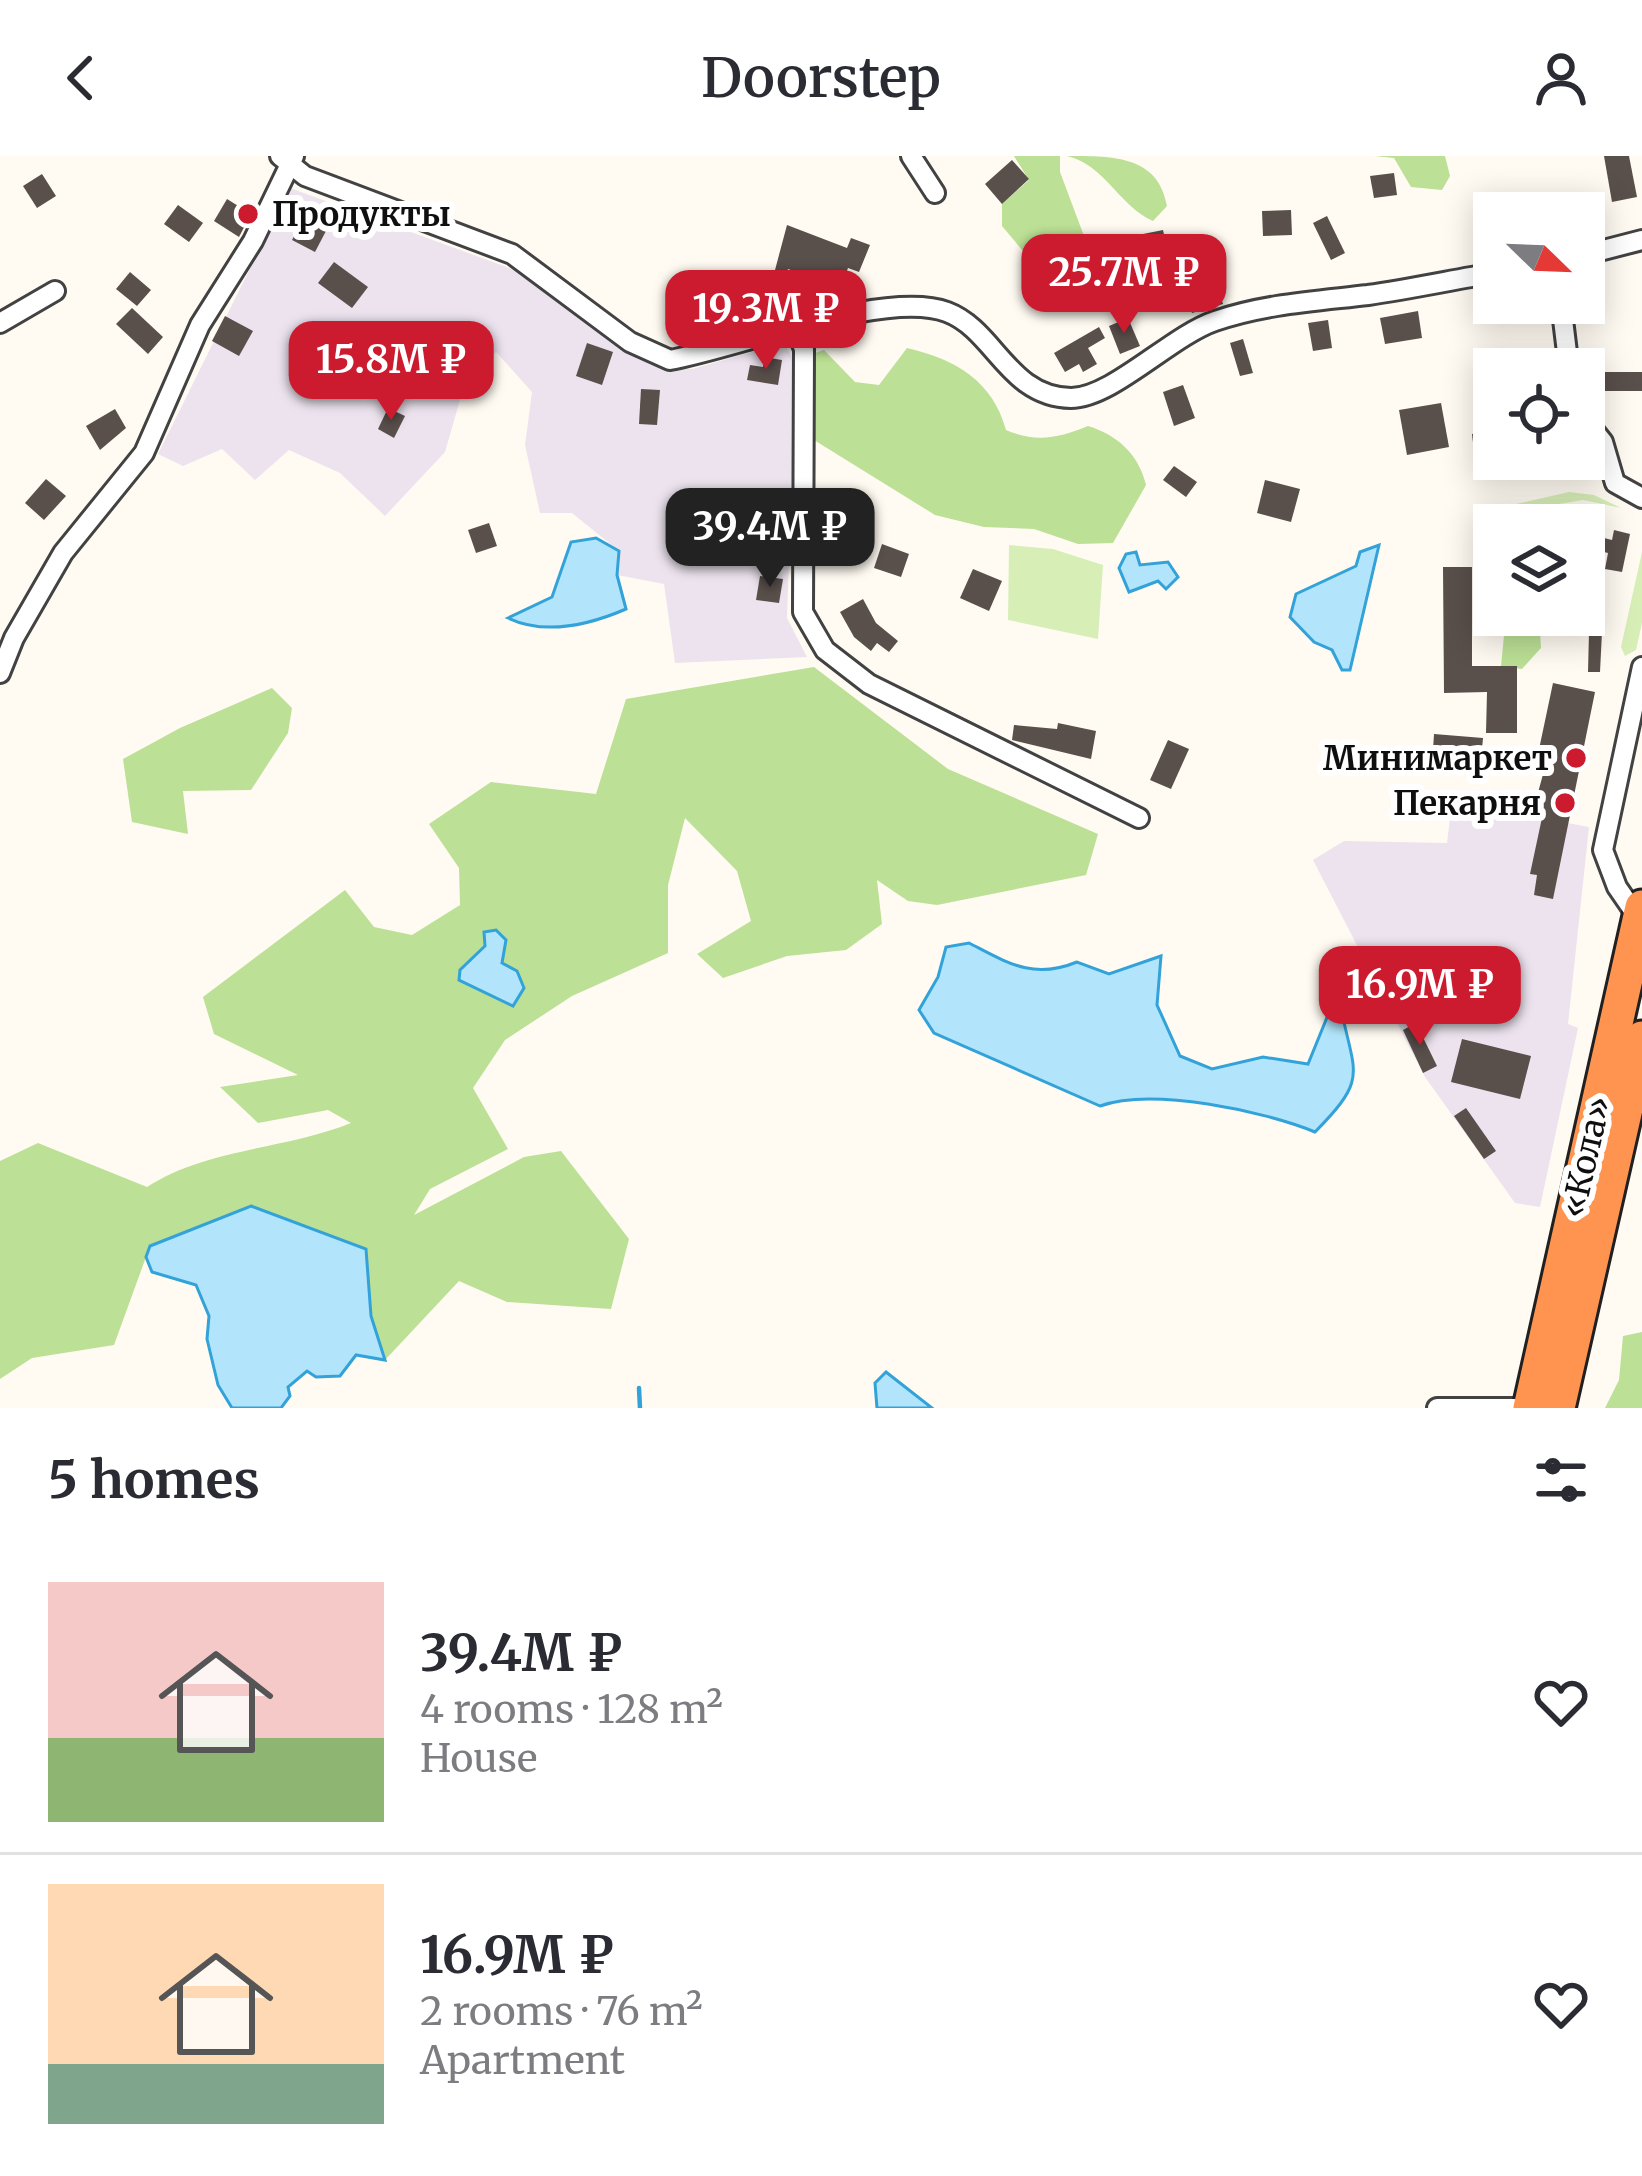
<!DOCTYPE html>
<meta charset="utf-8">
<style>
:root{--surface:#fff;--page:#f2f2f3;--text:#2b2b33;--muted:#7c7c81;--line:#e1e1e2;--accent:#cc1b2f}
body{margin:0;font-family:Merriweather,serif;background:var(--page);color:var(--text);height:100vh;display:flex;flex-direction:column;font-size:45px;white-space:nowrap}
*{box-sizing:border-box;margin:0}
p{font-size:39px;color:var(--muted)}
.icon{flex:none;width:66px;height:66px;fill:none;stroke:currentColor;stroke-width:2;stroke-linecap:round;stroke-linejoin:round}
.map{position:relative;height:1252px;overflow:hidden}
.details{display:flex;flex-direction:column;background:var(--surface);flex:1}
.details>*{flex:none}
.needle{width:78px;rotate:113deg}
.tools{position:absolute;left:1473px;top:36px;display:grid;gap:24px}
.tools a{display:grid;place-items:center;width:132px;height:132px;border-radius:0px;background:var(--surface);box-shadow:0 6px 30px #0003;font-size:60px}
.price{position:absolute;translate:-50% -102px;padding:0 27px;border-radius:24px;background:var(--accent);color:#fff;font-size:39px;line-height:78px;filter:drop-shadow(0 3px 6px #0008)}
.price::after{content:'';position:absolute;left:50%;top:72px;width:36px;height:27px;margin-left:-18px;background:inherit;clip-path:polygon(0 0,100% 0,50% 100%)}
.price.selected{background:#222;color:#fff}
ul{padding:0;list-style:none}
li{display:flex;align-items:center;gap:36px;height:300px;padding:0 48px}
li+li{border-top:3px solid var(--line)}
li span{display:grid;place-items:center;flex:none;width:336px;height:240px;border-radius:0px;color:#555}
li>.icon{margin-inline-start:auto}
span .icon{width:144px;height:144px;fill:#fffc;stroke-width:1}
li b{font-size:51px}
h2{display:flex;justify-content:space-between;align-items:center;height:144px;padding:0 48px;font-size:51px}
header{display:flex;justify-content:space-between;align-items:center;height:156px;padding:0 48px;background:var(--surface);font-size:54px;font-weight:600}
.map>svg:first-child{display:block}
.industrial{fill:#ece3ee}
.green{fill:#d7eeb7}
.forest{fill:#bce095}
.water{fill:#b2e5fb;stroke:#32a2d9;stroke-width:3}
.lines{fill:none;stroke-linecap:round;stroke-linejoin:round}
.stream{stroke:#32a2d9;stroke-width:4.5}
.building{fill:#594f4b}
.street-casing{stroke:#424242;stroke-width:24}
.highway-casing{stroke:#202020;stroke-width:39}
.street{stroke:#fff;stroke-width:18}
.highway{stroke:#ff9450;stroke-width:33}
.poi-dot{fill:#cc1b2f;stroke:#fff;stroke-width:4.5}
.labels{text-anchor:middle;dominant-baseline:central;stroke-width:12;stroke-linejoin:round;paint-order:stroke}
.poi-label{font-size:33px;font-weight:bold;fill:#0f0f0f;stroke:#fff;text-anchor:end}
.street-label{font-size:33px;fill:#0f0f0f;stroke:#fff}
</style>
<header><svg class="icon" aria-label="back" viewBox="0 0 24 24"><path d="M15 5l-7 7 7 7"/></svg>Doorstep<svg class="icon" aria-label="person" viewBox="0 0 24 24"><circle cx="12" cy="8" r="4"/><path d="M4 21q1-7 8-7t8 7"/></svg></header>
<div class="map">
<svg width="1642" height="1252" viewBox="0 0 1642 1252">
<rect width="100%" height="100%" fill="#fffbf2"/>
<!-- industrial -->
<g class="industrial">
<polygon points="290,32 515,114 651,209 692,213 784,187 796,208 787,462 807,501 675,507 664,428 617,419 619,395 572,357 540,357 525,289 532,236 496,196 466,223 445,296 385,360 340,317 289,294 255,324 222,293 183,310 158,298"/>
<polygon points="1451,654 1520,658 1589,671 1568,868 1578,872 1540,1051 1515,1047 1425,921 1313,704 1344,685 1447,687"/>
</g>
<!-- green -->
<g class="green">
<polygon points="1569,336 1594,339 1621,352 1583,344 1559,348 1556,362 1574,364 1572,369 1539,369 1522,359 1513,369 1499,369 1512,349"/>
<polygon points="1009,389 1053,393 1103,409 1098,483 1008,464"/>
<polygon points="1642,396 1642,467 1636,494 1625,500 1621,491"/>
</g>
<!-- forest -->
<g class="forest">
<polygon points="1014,0 1060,0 1060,16 1084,80 1066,108 1038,113 1002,70 1002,48 1029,24"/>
<path d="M1067,0C1115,0 1158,0 1167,50L1153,65C1119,50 1105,9 1067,0Z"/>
<polygon points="1375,0 1445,0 1450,20 1442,34 1411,31 1394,2"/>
<path d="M907,192C955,203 993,225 1006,274C1036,287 1059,282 1088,270C1118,279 1139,299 1146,329L1113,387L1078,388L1034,373L984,371L935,359L814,284L812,198L824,194L855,226L879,229Z"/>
<polygon points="1506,459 1539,459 1541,492 1522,513 1501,510"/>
<path d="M814,511L948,613L1098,678L1086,719L937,749L908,745L877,724L882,768L846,794L787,800L723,822L697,798L751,765L737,715L685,662L668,729V797L572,840L505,884L473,932L508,993L430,1033L414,1059L524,1001L561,995L629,1083L611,1153L507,1146L459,1125L385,1204L371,1160L366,1093L150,1090L114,1189L32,1202L0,1223V1005L38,987L147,1031C207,992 284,994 351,967L328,954L258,967L220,931L298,919L214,878L203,841L345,734L374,771L412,779L460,749L459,712L429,668L491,626L596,638L626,543Z"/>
<polygon points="272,532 292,552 288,577 251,634 183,635 188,678 132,666 123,603 180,572"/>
<polygon points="1642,1176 1642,1252 1605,1252 1619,1224 1623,1180"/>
</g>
<!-- water -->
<g class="water">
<path d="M596,382L619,395L617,419L626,453C589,469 546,480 508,462L552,441L571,386Z"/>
<polygon points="1379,389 1350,514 1342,514 1332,494 1314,486 1290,461 1296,438 1356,410 1360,396"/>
<polygon points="1136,396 1140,409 1168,406 1178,421 1166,433 1158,425 1129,436 1119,412 1126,398"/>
<polygon points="496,774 506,784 502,807 517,815 524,832 513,850 459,824 460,814 485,790 484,776"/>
<path d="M969,787C1008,807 1033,824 1077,806L1109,818L1161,800L1157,849L1180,900L1212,913L1263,901L1308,908L1330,854L1341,853C1355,920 1368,922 1315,976C1264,955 1152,931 1100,950L934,877L919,854L938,821L946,791Z"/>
<polygon points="251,1050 366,1093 371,1160 385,1204 356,1199 340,1220 316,1221 307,1215 288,1231 290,1240 281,1252 232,1252 218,1229 207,1183 209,1160 196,1129 152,1116 146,1101 150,1090"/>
<polygon points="886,1216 932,1252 877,1252 875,1227"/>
</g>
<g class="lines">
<!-- stream -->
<polyline class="stream" points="639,1232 640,1252"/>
</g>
<!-- building -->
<g class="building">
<polygon points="1604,0 1629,0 1637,41 1612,46"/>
<polygon points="1012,4 1029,23 1002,48 985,28"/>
<polygon points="1394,17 1397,39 1374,42 1370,20"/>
<polygon points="42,18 56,40 37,52 23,30"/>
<polygon points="227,43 251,58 239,81 214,65"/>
<polygon points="178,49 203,67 189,86 164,68"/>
<polygon points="1291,54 1292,79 1263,80 1262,55"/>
<polygon points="1327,60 1345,97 1331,104 1313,67"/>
<polygon points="304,63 326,75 315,96 292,84"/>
<polygon points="787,69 847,92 851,82 870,89 859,116 848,112 840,133 788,113 786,118 775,114"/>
<polygon points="1163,74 1172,115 1152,119 1143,78"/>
<polygon points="334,106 368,131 352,152 318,127"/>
<polygon points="692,114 718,125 711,140 685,128"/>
<polygon points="130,116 151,134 137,150 116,133"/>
<polygon points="1215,124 1223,148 1192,157 1188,144 1176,148 1172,137"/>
<polygon points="132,152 163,181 148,198 116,168"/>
<polygon points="1418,155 1422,182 1385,188 1380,162"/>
<polygon points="225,160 253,175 239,200 212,185"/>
<polygon points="1128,162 1140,190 1120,198 1109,170"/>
<polygon points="1328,164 1332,192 1313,195 1308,167"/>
<polygon points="1099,171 1105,182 1088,192 1097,208 1083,216 1079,208 1065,216 1054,197"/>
<polygon points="1243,183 1253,217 1240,220 1230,187"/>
<polygon points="587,187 613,196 602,229 576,220"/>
<polygon points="378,188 403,204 388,228 363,212"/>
<polygon points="764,201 782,204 778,229 747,224 750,209 763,211"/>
<rect x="1603" y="216" width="39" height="19"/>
<polygon points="1183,229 1195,262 1174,270 1163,236"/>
<polygon points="641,233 660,234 657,269 639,268"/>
<polygon points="1441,247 1449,291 1407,299 1399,254"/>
<polygon points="388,252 405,260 394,282 378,273"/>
<polygon points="115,253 126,272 100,294 86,270"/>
<polygon points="1494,275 1494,302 1475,304 1472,278"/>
<polygon points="1174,310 1197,326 1186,341 1163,324"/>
<polygon points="46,323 66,340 44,364 25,347"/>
<polygon points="1265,324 1300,333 1291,366 1257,357"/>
<polygon points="489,367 497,390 476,397 468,374"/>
<polygon points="762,371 760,402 747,401 748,385 731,385 732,372"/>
<polygon points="1614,374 1630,378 1622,416 1605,413 1608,397 1584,391 1584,377 1612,384"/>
<polygon points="882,388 909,398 901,421 874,412"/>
<polygon points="1443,411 1472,411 1472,510 1517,510 1517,577 1486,577 1487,536 1444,537"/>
<polygon points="973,413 1002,425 989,455 960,442"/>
<polygon points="760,420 783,423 779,447 756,444"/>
<polygon points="863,443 876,467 898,485 889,496 877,487 871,495 854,481 840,456"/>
<polygon points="1589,476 1602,476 1600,516 1588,516"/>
<polygon points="1553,527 1595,536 1553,743 1534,739 1537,719 1530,718 1543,657 1533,655 1548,600 1538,598"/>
<polygon points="1058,567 1096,575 1091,603 1012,584 1014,569 1057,573"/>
<polygon points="1434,578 1483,582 1480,616 1432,611"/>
<polygon points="1168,584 1189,593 1171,633 1150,624"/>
<polygon points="1416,867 1437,910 1423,917 1403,874"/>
<polygon points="1462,883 1531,900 1520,943 1451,926"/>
<polygon points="1466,952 1496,995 1484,1003 1454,960"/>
</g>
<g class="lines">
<defs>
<g id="street">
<path d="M280,0L305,20L512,98L630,186L670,204C737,192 886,133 947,156C995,174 1008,241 1071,242C1112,242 1171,180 1215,165C1264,148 1317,145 1368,139C1410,133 1452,124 1494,117"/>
<polyline points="911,0 935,37"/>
<polyline points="1584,99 1642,84"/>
<polyline points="1561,147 1569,213"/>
<polyline points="0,167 55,135"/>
<polyline points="796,173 804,193 803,456 825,494 869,528 1139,662"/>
<polyline points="1584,262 1603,286 1615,327 1642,342"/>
<polyline points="0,517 14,482 63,397 144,297 200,169 253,85 294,0"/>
<polyline points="1639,763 1617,731 1603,694 1642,511"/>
<polyline points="1437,1252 1514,1252"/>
</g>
<g id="highway">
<polyline points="1530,1252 1642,751"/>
<polyline points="1558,1252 1642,882"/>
</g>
</defs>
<!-- street casing -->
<use href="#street" class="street-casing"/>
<!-- highway casing -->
<use href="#highway" class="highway-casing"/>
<!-- street -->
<use href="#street" class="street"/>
<!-- highway -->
<use href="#highway" class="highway"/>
</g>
<!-- markers -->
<g class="poi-dot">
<circle cx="248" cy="58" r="12"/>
<circle cx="1576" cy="602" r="12"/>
<circle cx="1565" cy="647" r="12"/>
</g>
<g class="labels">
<!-- poi labels -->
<g class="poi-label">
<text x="272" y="58" text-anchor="start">Продукты</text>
<text x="1552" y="602">Минимаркет</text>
<text x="1541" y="647">Пекарня</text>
</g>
<!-- street labels -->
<g class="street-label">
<text transform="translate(1586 1001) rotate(-77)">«Кола»</text>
</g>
</g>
</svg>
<div class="tools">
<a><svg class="needle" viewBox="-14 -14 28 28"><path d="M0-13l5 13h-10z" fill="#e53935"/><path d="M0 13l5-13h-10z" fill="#7c7c81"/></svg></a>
<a><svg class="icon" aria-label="locate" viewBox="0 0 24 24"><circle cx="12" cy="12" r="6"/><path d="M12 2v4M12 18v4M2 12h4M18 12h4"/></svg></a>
<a><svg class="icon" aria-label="layers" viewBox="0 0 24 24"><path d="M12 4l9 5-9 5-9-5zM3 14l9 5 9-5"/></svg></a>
</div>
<b class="price" style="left:1124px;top:180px">25.7M ₽</b>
<b class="price" style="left:766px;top:216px">19.3M ₽</b>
<b class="price" style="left:391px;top:267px">15.8M ₽</b>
<b class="price selected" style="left:770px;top:434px">39.4M ₽</b>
<b class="price" style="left:1420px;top:892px">16.9M ₽</b>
</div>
<section class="details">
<h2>5 homes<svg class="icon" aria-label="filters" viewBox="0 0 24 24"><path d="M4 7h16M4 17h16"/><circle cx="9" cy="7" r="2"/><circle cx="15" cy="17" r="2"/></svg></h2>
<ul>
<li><span style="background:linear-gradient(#f6c9c9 65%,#8fb573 0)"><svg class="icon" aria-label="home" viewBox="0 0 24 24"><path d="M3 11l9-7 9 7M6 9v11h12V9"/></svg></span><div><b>39.4M ₽</b><p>4 rooms · 128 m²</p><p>House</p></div><svg class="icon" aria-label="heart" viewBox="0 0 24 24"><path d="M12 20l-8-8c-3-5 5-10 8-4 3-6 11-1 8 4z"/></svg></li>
<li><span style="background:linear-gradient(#ffd9b3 75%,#7fa58c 0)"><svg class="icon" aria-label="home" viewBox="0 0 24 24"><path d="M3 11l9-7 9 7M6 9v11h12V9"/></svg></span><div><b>16.9M ₽</b><p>2 rooms · 76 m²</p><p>Apartment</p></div><svg class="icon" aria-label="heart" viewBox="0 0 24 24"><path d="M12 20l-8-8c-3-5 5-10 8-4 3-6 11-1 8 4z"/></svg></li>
</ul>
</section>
